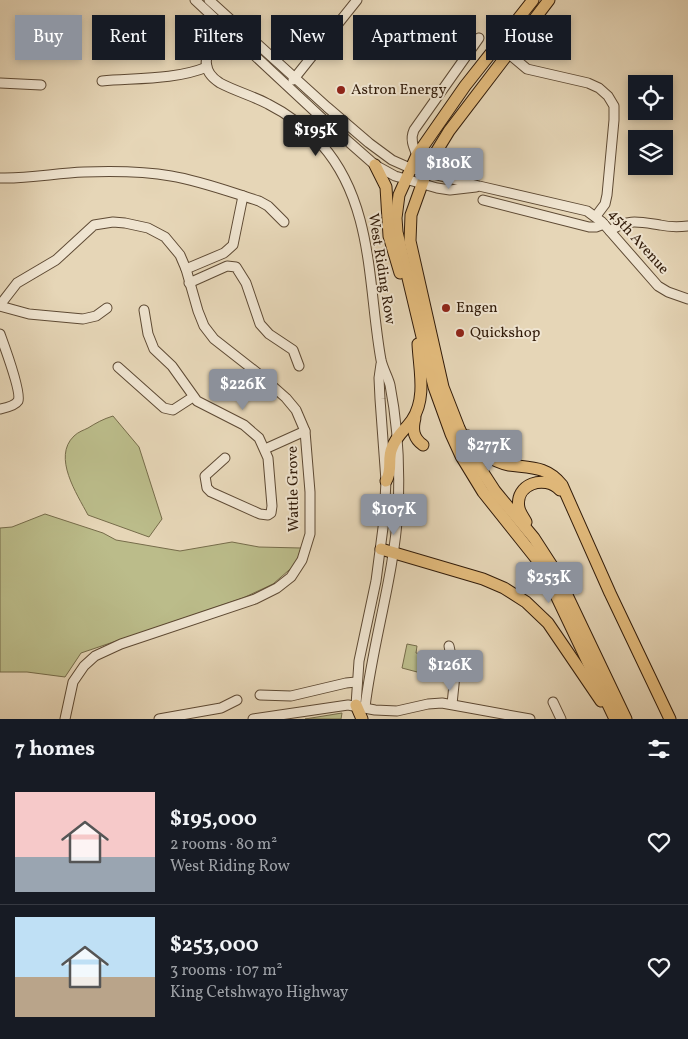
<!DOCTYPE html>
<meta charset="utf-8">
<style>
:root{--surface:#171b24;--page:#20242c;--text:#f1f3f6;--muted:#9ea1a6;--line:#363941;--accent:#8c9099}
body{margin:0;font-family:Vollkorn,serif;background:var(--page);color:var(--text);height:100vh;display:flex;flex-direction:column;font-size:19px;white-space:nowrap}
*{box-sizing:border-box;margin:0}
p{font-size:16px;color:var(--muted)}
.icon{flex:none;width:28px;height:28px;fill:none;stroke:currentColor;stroke-width:2;stroke-linecap:round;stroke-linejoin:round}
.map{position:relative;height:719px;overflow:hidden}
.side{display:flex;flex-direction:column;background:var(--surface);flex:1}
.side>*{flex:none}
.top-card{position:absolute;left:15px;top:15px;width:659px;height:45px;display:flex;gap:10px}
.controls{position:absolute;left:628px;top:75px;display:grid;gap:10px}
.controls a{display:grid;place-items:center;width:45px;height:45px;border-radius:0px;background:var(--surface);box-shadow:0 2px 8px #0003;font-size:25px}
.price{position:absolute;translate:-50% -42px;padding:0 11px;border-radius:5px;background:var(--accent);color:#fff;font-size:16px;line-height:32px;filter:drop-shadow(0 1px 2px #0008)}
.price::after{content:'';position:absolute;left:50%;top:30px;width:15px;height:11px;margin-left:-8px;background:inherit;clip-path:polygon(0 0,100% 0,50% 100%)}
.price.current{background:#222;color:#fff}
ul{padding:0;list-style:none}
li{display:flex;align-items:center;gap:15px;height:125px;padding:0 15px}
li+li{border-top:1px solid var(--line)}
li span{display:grid;place-items:center;flex:none;width:140px;height:100px;border-radius:0px;color:#555}
li>.icon{margin-inline-start:auto}
span .icon{width:60px;height:60px;fill:#fffc;stroke-width:1}
li b{font-size:21px}
h2{display:flex;justify-content:space-between;align-items:center;height:60px;padding:0 15px;font-size:21px}
.chip{padding:0 18px;border-radius:0px;background:var(--surface);box-shadow:0 2px 8px #0003;font-size:18px;line-height:45px}
.chip.current{background:var(--accent);color:#fff}
.map>svg:first-child{display:block}
.green{fill:#bbbc8a;stroke:#766c4a}
.lines{fill:none;stroke-linecap:round;stroke-linejoin:round}
.minor-casing{stroke:#5e4a34;stroke-width:11}
.major-casing{stroke:#311b09;stroke-width:13}
.minor{stroke:#efe4d0;stroke-width:9}
.major{stroke:#e3bb7c;stroke-width:11}
.poi-dot{fill:#8f2418;stroke:#efe4d0;stroke-width:2}
.labels{text-anchor:middle;dominant-baseline:central;stroke-width:4;stroke-linejoin:round;paint-order:stroke}
.poi-label{font-size:15px;fill:#311b09;stroke:#efe4d0;text-anchor:start}
.street-label{font-size:15px;fill:#311b09;stroke:#efe4d0}
</style>
<div class="map">
<svg width="688" height="719" viewBox="0 0 688 719">
<rect width="100%" height="100%" fill="#e6d6b7"/>
<filter id="stains"><feTurbulence type="fractalNoise" baseFrequency=".004" numOctaves="4"/><feColorMatrix values="0 0 0 0 .2 0 0 0 0 .09 0 0 0 0 .02 0 0 0 .5 -.17"/></filter>
<radialGradient id="worn" r=".72"><stop offset=".6" stop-color="#630" stop-opacity="0"/><stop offset="1" stop-color="#630" stop-opacity=".3"/></radialGradient>
<!-- green -->
<g class="green">
<path d="M113,416L139,447L162,519L149,537L88,515C77,494 52,457 74,436C78,432 84,430 88,428C96,423 103,419 113,416Z"/>
<polygon points="45,514 103,533 116,540 180,551 232,542 259,547 301,548 296,564 273,584 243,598 81,653 65,677 27,672 0,672 0,528 12,527"/>
<polygon points="407,644 417,646 416,653 446,659 449,673 423,668 421,673 402,668"/>
<polygon points="342,713 341,719 305,719"/>
</g>
<g class="lines">
<defs>
<g id="minor">
<polyline points="195,0 325,121 375,165 395,176 437,188 450,190 476,187"/>
<polyline points="209,0 327,107 369,143 392,160 410,168 479,186 587,211 602,222 658,286 668,292 688,299"/>
<path d="M231,21C216,39 190,64 220,83C235,91 253,96 268,104C288,114 307,129 322,145C374,204 368,288 381,360C383,369 388,377 390,385C398,426 400,469 398,510C394,576 373,641 365,707"/>
<polyline points="508,53 527,69 588,83 599,88 608,96 614,106 614,120 607,195 605,204 596,216"/>
<polyline points="293,80 357,0"/>
<path d="M102,81C136,78 175,80 207,67"/>
<polyline points="0,83 41,85"/>
<path d="M417,155C413,146 410,139 414,130L479,38"/>
<path d="M0,178C28,179 56,173 84,172C112,171 143,171 171,176C201,181 230,192 259,201L268,206L284,222"/>
<polyline points="483,200 589,227 596,227 604,224"/>
<path d="M610,231C627,218 640,222 660,225C669,227 679,227 688,226"/>
<polyline points="186,269 224,253 233,245 243,196"/>
<polyline points="189,283 227,266 236,267 246,283 260,324 269,334 293,350 299,366"/>
<polyline points="0,305 17,283 56,260 94,225 113,222 125,223 148,228 165,237 180,255 186,269 198,311 204,326 214,339 260,375 286,398 296,410 305,431 310,492 310,534 302,560 291,577 277,588 255,599 121,644 95,656 84,666 73,682 65,719"/>
<polyline points="0,306 29,314 83,319 96,316 107,308"/>
<polyline points="144,310 148,334 154,349 172,366 197,401 244,425 259,438 268,458 272,506 271,513 268,515 260,514 211,492 207,488 205,476 225,458"/>
<path d="M0,334C4,345 22,393 18,401C15,406 5,408 0,409"/>
<polyline points="118,367 164,408 173,410 193,397"/>
<polyline points="265,449 305,431"/>
<polyline points="449,646 455,675 452,704"/>
<polyline points="260,695 291,696 346,683 356,682"/>
<polyline points="553,702 561,719"/>
<polyline points="356,705 359,661 376,581 384,520 386,481 380,399 379,378 381,364"/>
<polyline points="159,719 221,708 237,700"/>
<polyline points="253,719 348,705 375,710 397,711 428,704 442,703 530,719"/>
</g>
<g id="major">
<polyline points="533,0 465,86 417,155 399,195 396,218 397,232 434,387 451,434 461,456 483,492 542,566 615,719"/>
<polyline points="549,0 449,131 430,162 411,215 410,241 443,387 459,428 471,454 495,491 534,538 556,572 626,719"/>
<polyline points="375,165 386,187 389,236 400,273"/>
<path d="M415,418C412,429 413,438 423,445"/>
<path d="M468,436C477,450 492,462 509,465C531,468 547,466 562,485L610,593L670,719"/>
<path d="M386,481C393,470 387,459 392,448C396,436 406,429 412,420C427,398 419,368 418,344"/>
<path d="M526,522C524,518 520,513 519,508C514,484 545,474 560,490"/>
<polyline points="381,549 483,579 504,588 526,602 548,623 601,701"/>
<polyline points="356,705 362,719"/>
</g>
</defs>
<!-- minor casing -->
<use href="#minor" class="minor-casing"/>
<!-- major casing -->
<use href="#major" class="major-casing"/>
<!-- minor -->
<use href="#minor" class="minor"/>
<!-- major -->
<use href="#major" class="major"/>
</g>
<!-- markers -->
<g class="poi-dot">
<circle cx="341" cy="90" r="5"/>
<circle cx="446" cy="308" r="5"/>
<circle cx="460" cy="333" r="5"/>
</g>
<g class="labels">
<!-- poi labels -->
<g class="poi-label">
<text x="351" y="90">Astron Energy</text>
<text x="456" y="308">Engen</text>
<text x="470" y="333">Quickshop</text>
</g>
<!-- street labels -->
<g class="street-label">
<text transform="translate(638 242) rotate(48)">45th Avenue</text>
<text transform="translate(381 269) rotate(81)">West Riding Row</text>
<text transform="translate(294 489) rotate(-91)">Wattle Grove</text>
</g>
</g>
<rect width="100%" height="100%" filter="url(#stains)"/>
<rect width="100%" height="100%" fill="url(#worn)"/>
</svg>
<div class="controls">
<a><svg class="icon" aria-label="locate" viewBox="0 0 24 24"><circle cx="12" cy="12" r="6"/><path d="M12 2v4M12 18v4M2 12h4M18 12h4"/></svg></a>
<a><svg class="icon" aria-label="layers" viewBox="0 0 24 24"><path d="M12 4l9 5-9 5-9-5zM3 14l9 5 9-5"/></svg></a>
</div>
<b class="price current" style="left:316px;top:157px">$195K</b>
<b class="price" style="left:449px;top:190px">$180K</b>
<b class="price" style="left:243px;top:411px">$226K</b>
<b class="price" style="left:489px;top:472px">$277K</b>
<b class="price" style="left:394px;top:536px">$107K</b>
<b class="price" style="left:549px;top:604px">$253K</b>
<b class="price" style="left:450px;top:692px">$126K</b>
<div class="top-card">
<a class="chip current">Buy</a>
<a class="chip">Rent</a>
<a class="chip">Filters</a>
<a class="chip">New</a>
<a class="chip">Apartment</a>
<a class="chip">House</a>
</div>
</div>
<section class="side">
<h2>7 homes<svg class="icon" aria-label="filters" viewBox="0 0 24 24"><path d="M4 7h16M4 17h16"/><circle cx="9" cy="7" r="2"/><circle cx="15" cy="17" r="2"/></svg></h2>
<ul>
<li><span style="background:linear-gradient(#f6c9c9 65%,#9aa5b1 0)"><svg class="icon" aria-label="home" viewBox="0 0 24 24"><path d="M3 11l9-7 9 7M6 9v11h12V9"/></svg></span><div><b>$195,000</b><p>2 rooms · 80 m²</p><p>West Riding Row</p></div><svg class="icon" aria-label="heart" viewBox="0 0 24 24"><path d="M12 20l-8-8c-3-5 5-10 8-4 3-6 11-1 8 4z"/></svg></li>
<li><span style="background:linear-gradient(#bfe0f5 60%,#b9a48a 0)"><svg class="icon" aria-label="home" viewBox="0 0 24 24"><path d="M3 11l9-7 9 7M6 9v11h12V9"/></svg></span><div><b>$253,000</b><p>3 rooms · 107 m²</p><p>King Cetshwayo Highway</p></div><svg class="icon" aria-label="heart" viewBox="0 0 24 24"><path d="M12 20l-8-8c-3-5 5-10 8-4 3-6 11-1 8 4z"/></svg></li>
</ul>
</section>
